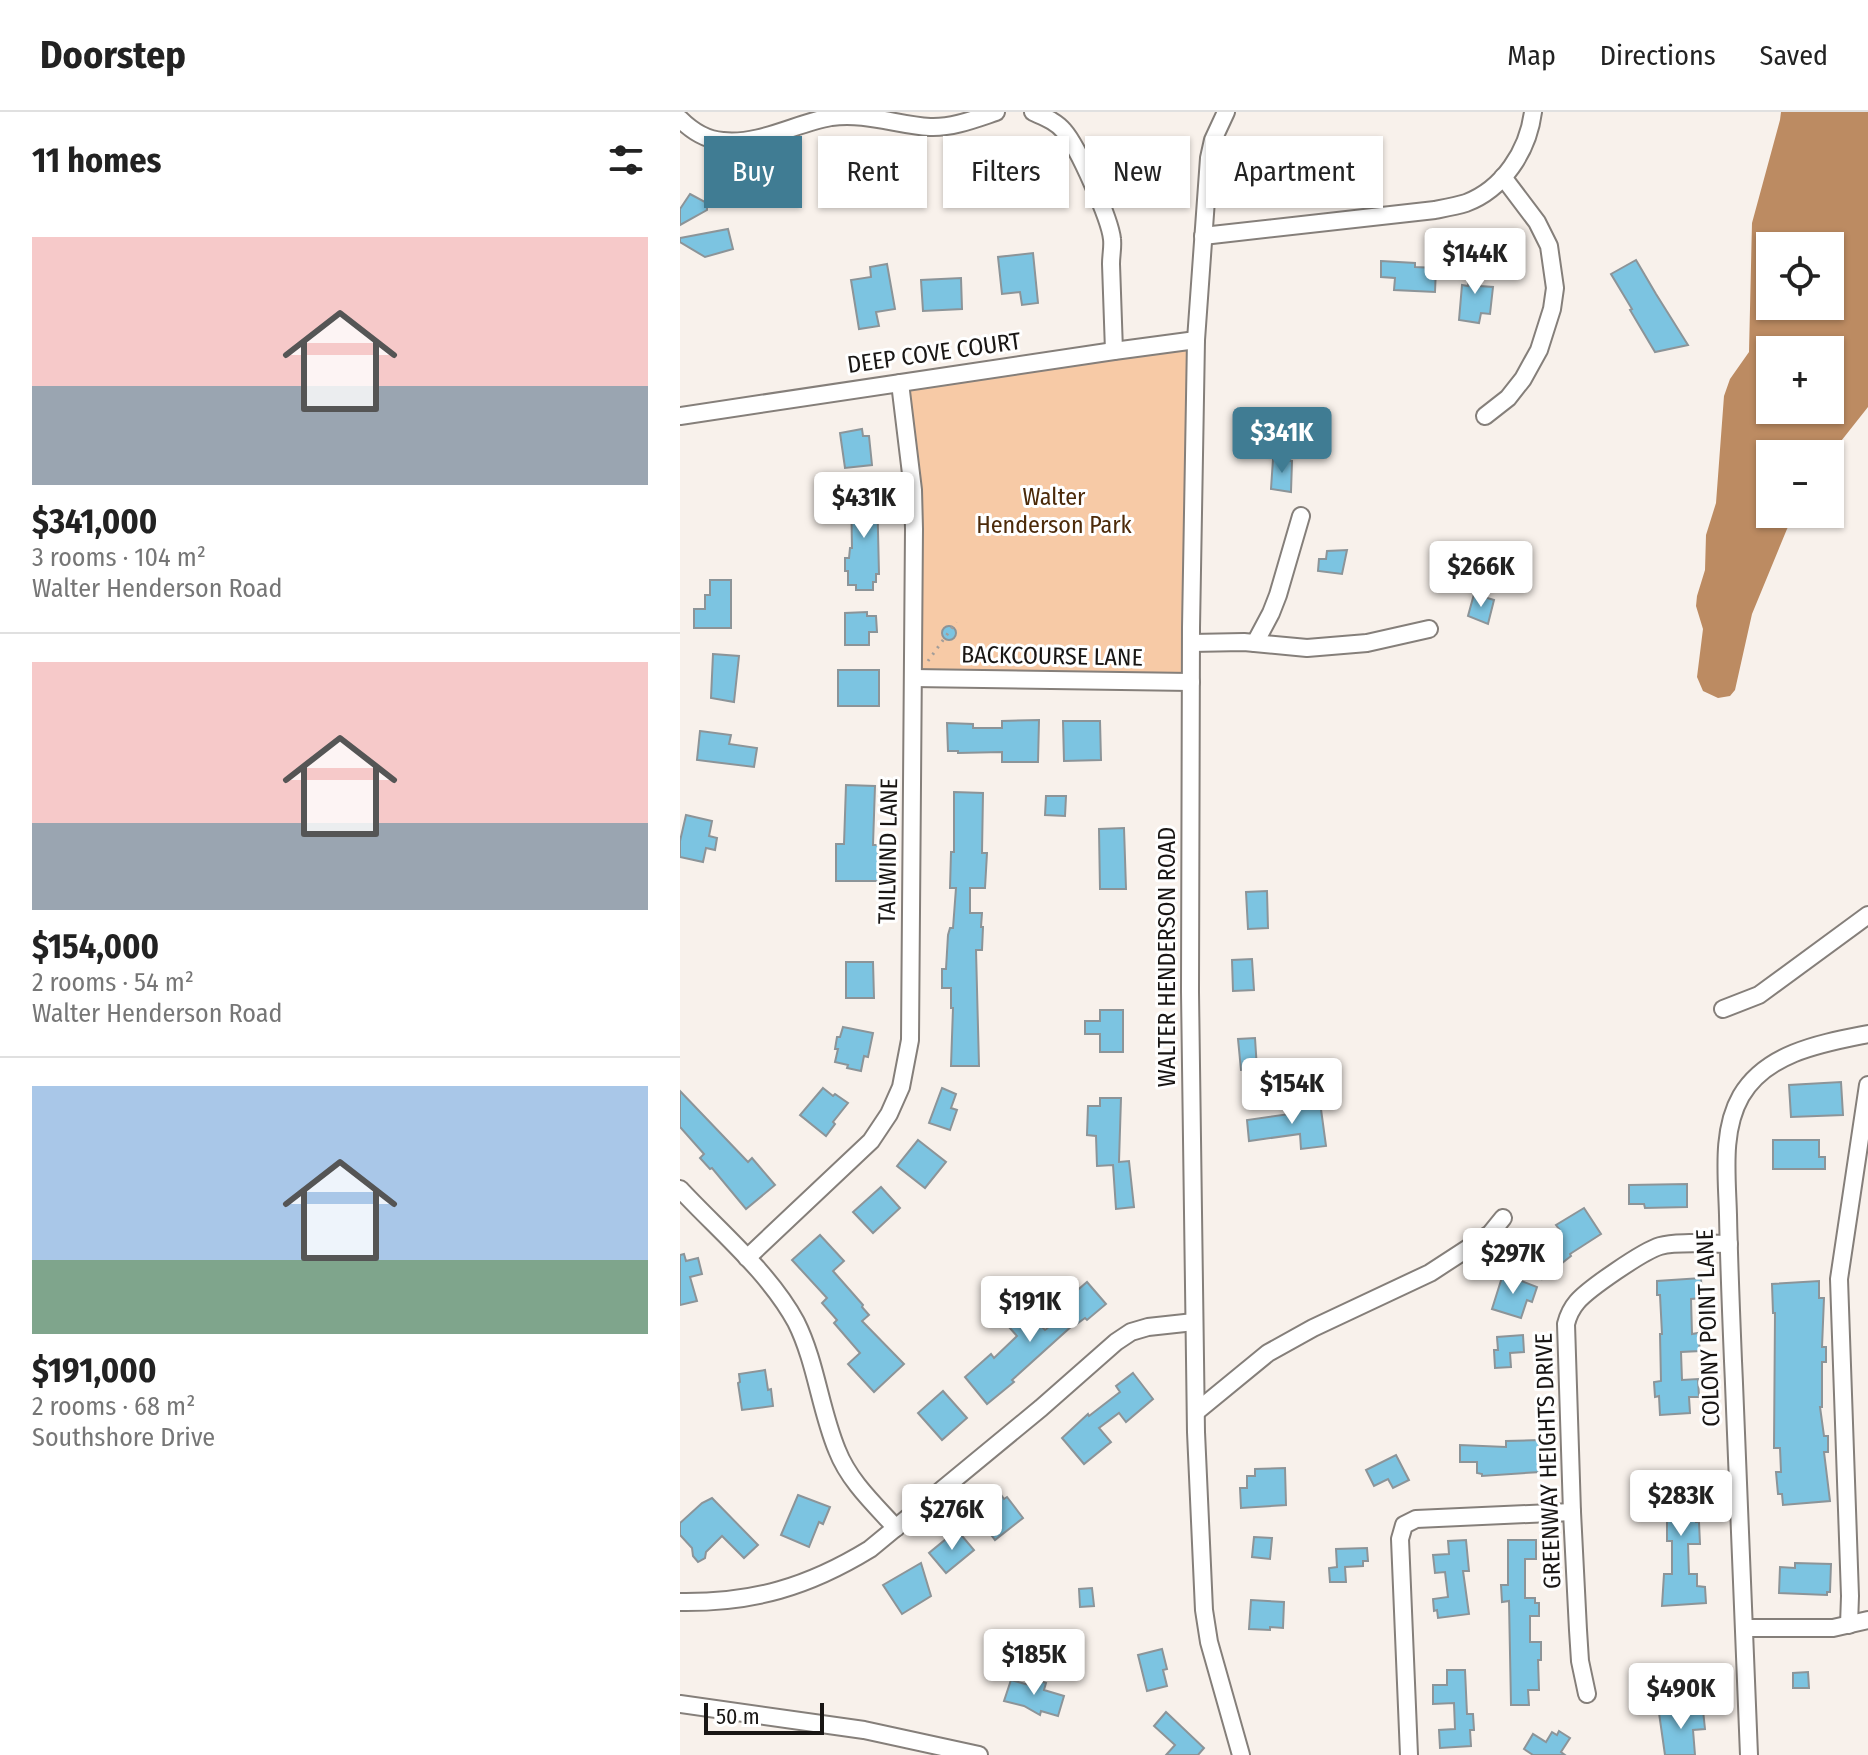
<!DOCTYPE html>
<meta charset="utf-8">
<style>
:root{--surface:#fff;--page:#f6f6f6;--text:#222;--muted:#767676;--line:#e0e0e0;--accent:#407c93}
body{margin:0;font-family:"Fira Sans Condensed",sans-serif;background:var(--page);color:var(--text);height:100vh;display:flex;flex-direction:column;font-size:30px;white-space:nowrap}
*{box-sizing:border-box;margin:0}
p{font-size:26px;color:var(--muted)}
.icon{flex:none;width:44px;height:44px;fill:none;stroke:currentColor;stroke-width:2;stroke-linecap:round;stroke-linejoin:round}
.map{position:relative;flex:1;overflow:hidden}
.drawer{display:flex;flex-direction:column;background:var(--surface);width:680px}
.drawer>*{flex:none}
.hud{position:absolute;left:24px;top:24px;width:760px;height:72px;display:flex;gap:16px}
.fabs{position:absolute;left:1076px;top:120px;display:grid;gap:16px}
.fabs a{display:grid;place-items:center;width:88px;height:88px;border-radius:0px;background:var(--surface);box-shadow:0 2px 6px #0004;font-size:40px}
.scale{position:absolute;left:24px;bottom:20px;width:120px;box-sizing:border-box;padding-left:8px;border:4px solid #191614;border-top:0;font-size:22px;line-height:28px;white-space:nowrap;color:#191614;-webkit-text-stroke:6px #fff;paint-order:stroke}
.price{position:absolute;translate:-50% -68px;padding:0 18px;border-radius:8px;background:#fff;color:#222;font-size:26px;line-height:52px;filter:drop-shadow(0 2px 4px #0008)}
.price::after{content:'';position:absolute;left:50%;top:48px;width:24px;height:18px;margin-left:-12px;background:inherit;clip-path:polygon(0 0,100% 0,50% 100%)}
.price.current{background:var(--accent);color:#fff}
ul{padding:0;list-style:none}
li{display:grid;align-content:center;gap:16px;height:424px;padding:0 32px}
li+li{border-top:2px solid var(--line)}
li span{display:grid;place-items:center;height:248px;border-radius:0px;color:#555}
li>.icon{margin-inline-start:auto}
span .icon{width:144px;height:144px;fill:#fffc;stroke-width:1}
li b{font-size:34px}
h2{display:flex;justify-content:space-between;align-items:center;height:96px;padding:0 32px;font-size:34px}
.chip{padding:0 28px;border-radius:0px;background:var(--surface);box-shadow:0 2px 6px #0004;font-size:28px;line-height:72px}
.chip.current{background:var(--accent);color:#fff}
header{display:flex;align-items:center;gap:48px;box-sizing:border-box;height:112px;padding:0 40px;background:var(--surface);border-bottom:2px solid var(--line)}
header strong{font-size:38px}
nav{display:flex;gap:44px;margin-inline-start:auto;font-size:28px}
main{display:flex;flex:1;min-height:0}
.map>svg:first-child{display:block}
.green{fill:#f7caa6}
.water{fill:#bc8b62;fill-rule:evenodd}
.building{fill:#7cc4e1;stroke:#8c9498;stroke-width:2}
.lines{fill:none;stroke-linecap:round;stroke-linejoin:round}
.minor-casing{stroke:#857f7a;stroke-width:20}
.path{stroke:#a39d99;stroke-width:3;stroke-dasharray:2 6;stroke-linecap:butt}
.minor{stroke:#fff;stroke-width:16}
.labels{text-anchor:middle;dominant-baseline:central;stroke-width:6;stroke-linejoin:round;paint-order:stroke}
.street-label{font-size:24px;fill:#191614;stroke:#fff}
.park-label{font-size:24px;fill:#4c2a09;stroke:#fff}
</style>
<header>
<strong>Doorstep</strong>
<nav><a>Map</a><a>Directions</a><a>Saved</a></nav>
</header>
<main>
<section class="drawer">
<h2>11 homes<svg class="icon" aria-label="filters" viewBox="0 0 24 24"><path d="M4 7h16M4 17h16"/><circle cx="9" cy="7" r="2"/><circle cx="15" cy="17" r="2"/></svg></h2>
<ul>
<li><span style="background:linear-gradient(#f6c9c9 60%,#9aa5b1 0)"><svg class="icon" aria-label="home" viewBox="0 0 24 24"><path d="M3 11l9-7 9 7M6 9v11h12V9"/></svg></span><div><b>$341,000</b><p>3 rooms · 104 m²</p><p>Walter Henderson Road</p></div></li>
<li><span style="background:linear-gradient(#f6c9c9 65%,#9aa5b1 0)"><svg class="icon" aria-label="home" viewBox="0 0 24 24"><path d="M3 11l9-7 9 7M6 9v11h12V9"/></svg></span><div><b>$154,000</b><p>2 rooms · 54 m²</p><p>Walter Henderson Road</p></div></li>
<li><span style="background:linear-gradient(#a9c7e8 70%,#7fa58c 0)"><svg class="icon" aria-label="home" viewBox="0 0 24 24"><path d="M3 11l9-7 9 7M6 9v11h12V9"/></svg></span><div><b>$191,000</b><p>2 rooms · 68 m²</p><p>Southshore Drive</p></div></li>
</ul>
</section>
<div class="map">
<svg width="1188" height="1643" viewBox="0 0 1188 1643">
<rect width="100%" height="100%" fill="#f8f1eb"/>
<!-- green -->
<polygon class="green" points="515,229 510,569 234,565 221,271"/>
<!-- water -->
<path class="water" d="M1101,0H1188V295L1150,343L1090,342V402H1116L1107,417L1072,502L1055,578L1050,584L1038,586L1023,579L1017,565L1023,517L1016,494L1017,484L1025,458L1026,423L1036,391L1044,284L1050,267L1069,240L1072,111L1100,8ZM1090,134H1150V194H1090ZM1090,238H1150V298H1090Z"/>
<!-- building -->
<g class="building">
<polygon points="590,37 596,37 599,40 620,37 624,64 613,66 614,68 599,70 599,77 581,79 579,54 587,54 585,41"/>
<polygon points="10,82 27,91 27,98 0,113 0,97"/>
<polygon points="48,117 53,137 25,145 0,130 0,126"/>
<polygon points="353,141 358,191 342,193 340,180 322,182 318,145"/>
<polygon points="792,147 803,148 800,174 813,175 810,202 801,201 799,211 779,208 782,173 788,174"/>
<polygon points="956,148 976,182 1008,233 975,240 950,198 952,197 931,162"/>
<polygon points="701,149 735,151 735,155 756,156 755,180 714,178 715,166 701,165"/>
<polygon points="207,152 215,197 196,200 199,214 179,217 171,168 191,165 190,155"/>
<polygon points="281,166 282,197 243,199 241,168"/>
<polygon points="182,317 183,324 189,324 192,353 165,356 160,321"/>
<polygon points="593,347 612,349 611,380 591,377"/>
<polygon points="171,377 197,378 199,462 196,462 196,470 193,470 193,478 176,478 176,473 168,473 168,459 165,459 165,446 169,446 170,436 172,436"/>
<polygon points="667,438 662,462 638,459 639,447 646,447 647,439"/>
<polygon points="30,468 51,468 51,516 14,516 14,497 25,497 25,483 30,483"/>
<polygon points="794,482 814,488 808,512 788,504"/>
<polygon points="187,500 187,504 196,504 197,520 189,520 189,533 165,533 165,501"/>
<circle cx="269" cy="521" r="7"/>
<polygon points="33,542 59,544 54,590 31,586"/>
<rect x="158" y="558" width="41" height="36"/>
<polygon points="359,608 358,650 322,650 322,640 278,641 278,639 268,639 267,611 293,612 293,616 322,616 322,609"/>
<polygon points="383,609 420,609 421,648 384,649"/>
<polygon points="20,619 51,623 49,632 77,636 74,655 17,648"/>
<polygon points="166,673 195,674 193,733 198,733 198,769 156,769 156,732 164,732"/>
<polygon points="274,680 303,681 302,741 307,741 305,776 290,776 290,801 302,801 301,815 303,815 302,838 296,838 299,954 271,954 273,896 271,896 271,876 262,876 262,857 266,857 268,823 270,816 273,816 276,776 270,776 271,740 274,740"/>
<polygon points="366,684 386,684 385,704 365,703"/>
<polygon points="6,703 32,709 29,724 37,726 35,738 26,736 23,750 0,745 0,729"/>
<polygon points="444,716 446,777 420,777 419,717"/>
<polygon points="587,779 588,816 568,817 566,780"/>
<polygon points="572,847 574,878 553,879 552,848"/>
<polygon points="166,850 193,850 194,886 166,886"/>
<polygon points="420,898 443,898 443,940 420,940 420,922 405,922 405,909 420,909"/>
<polygon points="163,915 193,921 188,945 184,944 181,959 167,956 168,953 155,950 158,937 155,937 157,925 160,925"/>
<polygon points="575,926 577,957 561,958 558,927"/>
<polygon points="1161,970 1163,1003 1111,1005 1109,973"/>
<polygon points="143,976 153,984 155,982 168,991 153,1010 155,1012 146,1024 120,1003"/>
<polygon points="262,976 276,982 271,996 277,998 270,1018 249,1011"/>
<polygon points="0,979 68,1050 72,1046 95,1073 66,1097 32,1056 30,1057 20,1046 24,1042 0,1015"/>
<polygon points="420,986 441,986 439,1050 449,1049 454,1095 436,1097 433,1053 417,1054 416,1024 407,1023 408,994 420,994"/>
<polygon points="640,990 646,1034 621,1037 620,1022 569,1029 567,1008 617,1001 616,992"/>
<polygon points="238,1028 266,1050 245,1076 217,1054"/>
<polygon points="1093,1028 1139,1028 1139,1045 1145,1045 1145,1057 1093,1057"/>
<polygon points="1007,1072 1007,1095 965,1096 964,1092 949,1092 949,1073"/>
<polygon points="201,1075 220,1096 193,1121 173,1100"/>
<polygon points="904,1096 921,1122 890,1142 891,1144 862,1167 845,1142 857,1134 855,1132 879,1117 876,1113"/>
<polygon points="140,1123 164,1149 153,1159 183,1193 182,1195 189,1203 182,1209 224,1252 194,1280 168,1252 180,1241 154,1211 157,1208 142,1191 147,1186 112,1148"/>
<polygon points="4,1142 6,1149 18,1146 22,1162 10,1165 17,1189 0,1193 0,1143"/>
<polygon points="823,1162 857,1175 852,1190 847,1188 841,1206 812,1197"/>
<polygon points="1021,1166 1022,1186 1011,1187 1012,1222 1018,1221 1020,1239 1001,1240 1002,1268 1018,1267 1019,1285 1009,1285 1010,1301 980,1303 979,1284 975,1285 974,1270 981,1269 980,1222 982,1222 980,1183 977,1183 977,1169"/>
<polygon points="1139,1169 1139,1186 1144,1186 1142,1235 1146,1235 1146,1250 1142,1250 1142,1295 1140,1295 1144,1324 1148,1324 1148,1340 1144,1340 1150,1389 1103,1393 1102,1382 1098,1382 1096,1360 1101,1360 1100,1336 1094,1336 1095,1201 1093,1201 1092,1172"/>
<polygon points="407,1170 426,1192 407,1208 405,1206 394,1214 393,1213 332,1268 334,1270 307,1292 285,1265 311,1242 314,1246 337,1224 320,1205 328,1197 347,1217 356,1209 365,1218 384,1203 378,1195"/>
<polygon points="843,1223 844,1240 830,1241 831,1255 815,1256 814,1238 818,1238 817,1225"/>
<polygon points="85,1258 88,1278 91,1277 93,1294 62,1298 58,1271 60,1270 59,1262"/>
<polygon points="453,1261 473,1287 446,1310 439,1301 419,1316 431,1330 404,1352 382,1326 408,1302 409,1304 440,1280 436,1274"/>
<polygon points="263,1279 287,1306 262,1328 238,1301"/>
<polygon points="859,1328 860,1360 802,1364 802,1362 797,1361 797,1350 780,1350 780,1333 826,1335 826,1329"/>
<polygon points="716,1343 729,1368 713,1376 708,1367 694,1374 686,1358"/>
<polygon points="605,1356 606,1393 561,1396 560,1376 567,1376 567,1364 575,1364 575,1357"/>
<polygon points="1020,1361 1021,1378 1013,1378 1016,1410 1019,1410 1020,1432 1008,1432 1009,1462 1017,1462 1017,1474 1025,1475 1026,1491 982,1494 984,1462 992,1462 992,1429 987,1429 987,1397 984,1397 982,1377 979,1377 978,1364"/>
<polygon points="317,1377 324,1387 327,1385 343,1406 315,1428 298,1405 308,1396 302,1388"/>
<polygon points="118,1383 150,1395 143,1412 139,1410 129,1435 101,1423"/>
<polygon points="32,1386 78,1433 64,1446 42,1424 26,1440 25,1446 18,1450 13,1444 12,1436 0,1423 0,1411 22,1391"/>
<polygon points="277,1418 294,1438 266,1461 249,1441"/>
<polygon points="574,1425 592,1426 590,1447 572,1445"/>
<polygon points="786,1428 789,1459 783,1459 789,1502 758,1506 757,1498 754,1499 753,1487 768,1485 765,1460 755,1461 753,1443 769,1442 768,1429"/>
<polygon points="828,1428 856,1428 856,1447 845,1447 845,1486 855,1486 855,1491 859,1491 859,1504 850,1504 850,1530 861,1530 861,1548 858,1548 859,1578 848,1578 849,1593 831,1593 829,1489 822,1490 821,1473 828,1473"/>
<polygon points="687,1436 688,1449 683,1449 683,1454 665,1455 666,1470 650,1470 649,1456 657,1455 656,1437"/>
<polygon points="241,1451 251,1484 222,1502 203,1473"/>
<polygon points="1115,1451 1151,1452 1150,1480 1147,1480 1147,1483 1099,1481 1100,1455 1115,1456"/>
<polygon points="412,1476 414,1494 400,1495 399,1477"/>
<polygon points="571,1488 604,1490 603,1516 590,1515 590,1518 569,1517"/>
<polygon points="482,1537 487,1557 483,1558 487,1574 467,1579 458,1543"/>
<polygon points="767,1558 785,1558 787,1602 793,1602 794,1618 790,1618 791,1634 760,1636 759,1618 775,1617 774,1591 753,1592 753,1573 767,1573"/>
<polygon points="1128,1560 1129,1576 1113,1576 1113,1561"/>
<polygon points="351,1566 366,1571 364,1578 384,1584 378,1604 361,1599 360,1603 344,1594 324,1589 331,1568 349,1573"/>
<polygon points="1023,1598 1025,1617 1013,1618 1015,1643 985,1643 979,1601"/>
<polygon points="486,1600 524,1636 518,1643 486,1643 495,1633 474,1614"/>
<polygon points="879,1619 890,1626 881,1640 885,1643 853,1643 844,1637 853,1622 866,1630 872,1620 877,1623"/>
</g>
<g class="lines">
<defs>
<g id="minor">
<path d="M353,0C364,5 376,9 384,19C398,35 430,107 432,127C433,135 431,143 431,152C432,181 433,210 434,239"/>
<polyline points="546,0 533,28 529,46 516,228 511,516 510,880 516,1320 524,1498 529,1530 561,1643"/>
<path d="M0,7C12,19 26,28 43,29C80,33 116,11 151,5C185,0 217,13 250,15C272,16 295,7 316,0"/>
<path d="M523,124L755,98C765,96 776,94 786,91C823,77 848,39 853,0"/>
<polyline points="0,304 434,239 516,228"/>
<polyline points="805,304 828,286 843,267 859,238 872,197 875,176 869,134 857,110 823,65"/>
<polyline points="511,531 564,530 627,536 687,531 749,517"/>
<polyline points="575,531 591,501 598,483 621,404"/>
<polyline points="233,566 511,570"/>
<polyline points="1043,897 1079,883 1188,803"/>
<path d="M0,1077C38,1118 89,1160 116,1210C136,1250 140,1297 157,1338C169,1369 194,1392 216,1416"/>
<polyline points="67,1146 191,1029 209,1002 221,975 230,928 234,417 233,378 220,271"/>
<polyline points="516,1300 588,1241 633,1216 750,1161 810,1122 823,1106"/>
<path d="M0,1490C73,1491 128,1475 190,1437L361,1296L436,1230L451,1220L468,1215L514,1210"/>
<polyline points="1169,1513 1170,1484 1159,1167 1188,973"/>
<polyline points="1065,1516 1153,1516 1188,1508"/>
<path d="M907,1582L900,1549L898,1518L892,1400L886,1212C888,1204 891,1197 897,1190C908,1177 963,1139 980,1134C997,1129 1030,1132 1049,1132"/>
<polyline points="0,1592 184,1618 299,1643"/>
<polyline points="729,1643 720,1427 724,1413 736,1407 892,1400"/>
<path d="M1069,1643C1064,1511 1059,1380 1053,1249C1051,1200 1049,1151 1048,1103C1047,1064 1041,1019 1061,984C1087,940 1143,931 1188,922"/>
</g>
</defs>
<!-- minor casing -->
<use href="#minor" class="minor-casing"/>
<!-- path -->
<polyline class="path" points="248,549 276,510"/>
<!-- minor -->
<use href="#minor" class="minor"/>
</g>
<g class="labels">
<!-- street labels -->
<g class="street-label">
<text transform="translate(254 241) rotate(-8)">DEEP COVE COURT</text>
<text transform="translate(372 544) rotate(1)">BACKCOURSE LANE</text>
<text transform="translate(208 739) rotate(-89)">TAILWIND LANE</text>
<text transform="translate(487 845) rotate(-90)">WALTER HENDERSON ROAD</text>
<text transform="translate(1028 1216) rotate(-92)">COLONY POINT LANE</text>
<text transform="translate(868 1349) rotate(-92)">GREENWAY HEIGHTS DRIVE</text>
</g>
<!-- park labels -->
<g class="park-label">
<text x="374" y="385">Walter<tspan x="374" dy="28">Henderson Park</tspan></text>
</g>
</g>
</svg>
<div class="fabs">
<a><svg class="icon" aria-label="locate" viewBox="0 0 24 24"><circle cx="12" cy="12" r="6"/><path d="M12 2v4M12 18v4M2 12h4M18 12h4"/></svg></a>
<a>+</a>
<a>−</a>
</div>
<div class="scale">50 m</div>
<b class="price" style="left:795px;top:184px">$144K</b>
<b class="price current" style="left:602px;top:363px">$341K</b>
<b class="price" style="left:184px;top:428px">$431K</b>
<b class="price" style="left:801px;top:497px">$266K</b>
<b class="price" style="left:612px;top:1014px">$154K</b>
<b class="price" style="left:833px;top:1184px">$297K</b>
<b class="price" style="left:350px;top:1232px">$191K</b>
<b class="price" style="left:1001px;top:1426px">$283K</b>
<b class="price" style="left:272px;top:1440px">$276K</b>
<b class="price" style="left:354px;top:1585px">$185K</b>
<b class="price" style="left:1001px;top:1619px">$490K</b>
<div class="hud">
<a class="chip current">Buy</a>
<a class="chip">Rent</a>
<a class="chip">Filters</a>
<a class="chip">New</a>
<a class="chip">Apartment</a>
</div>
</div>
</main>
